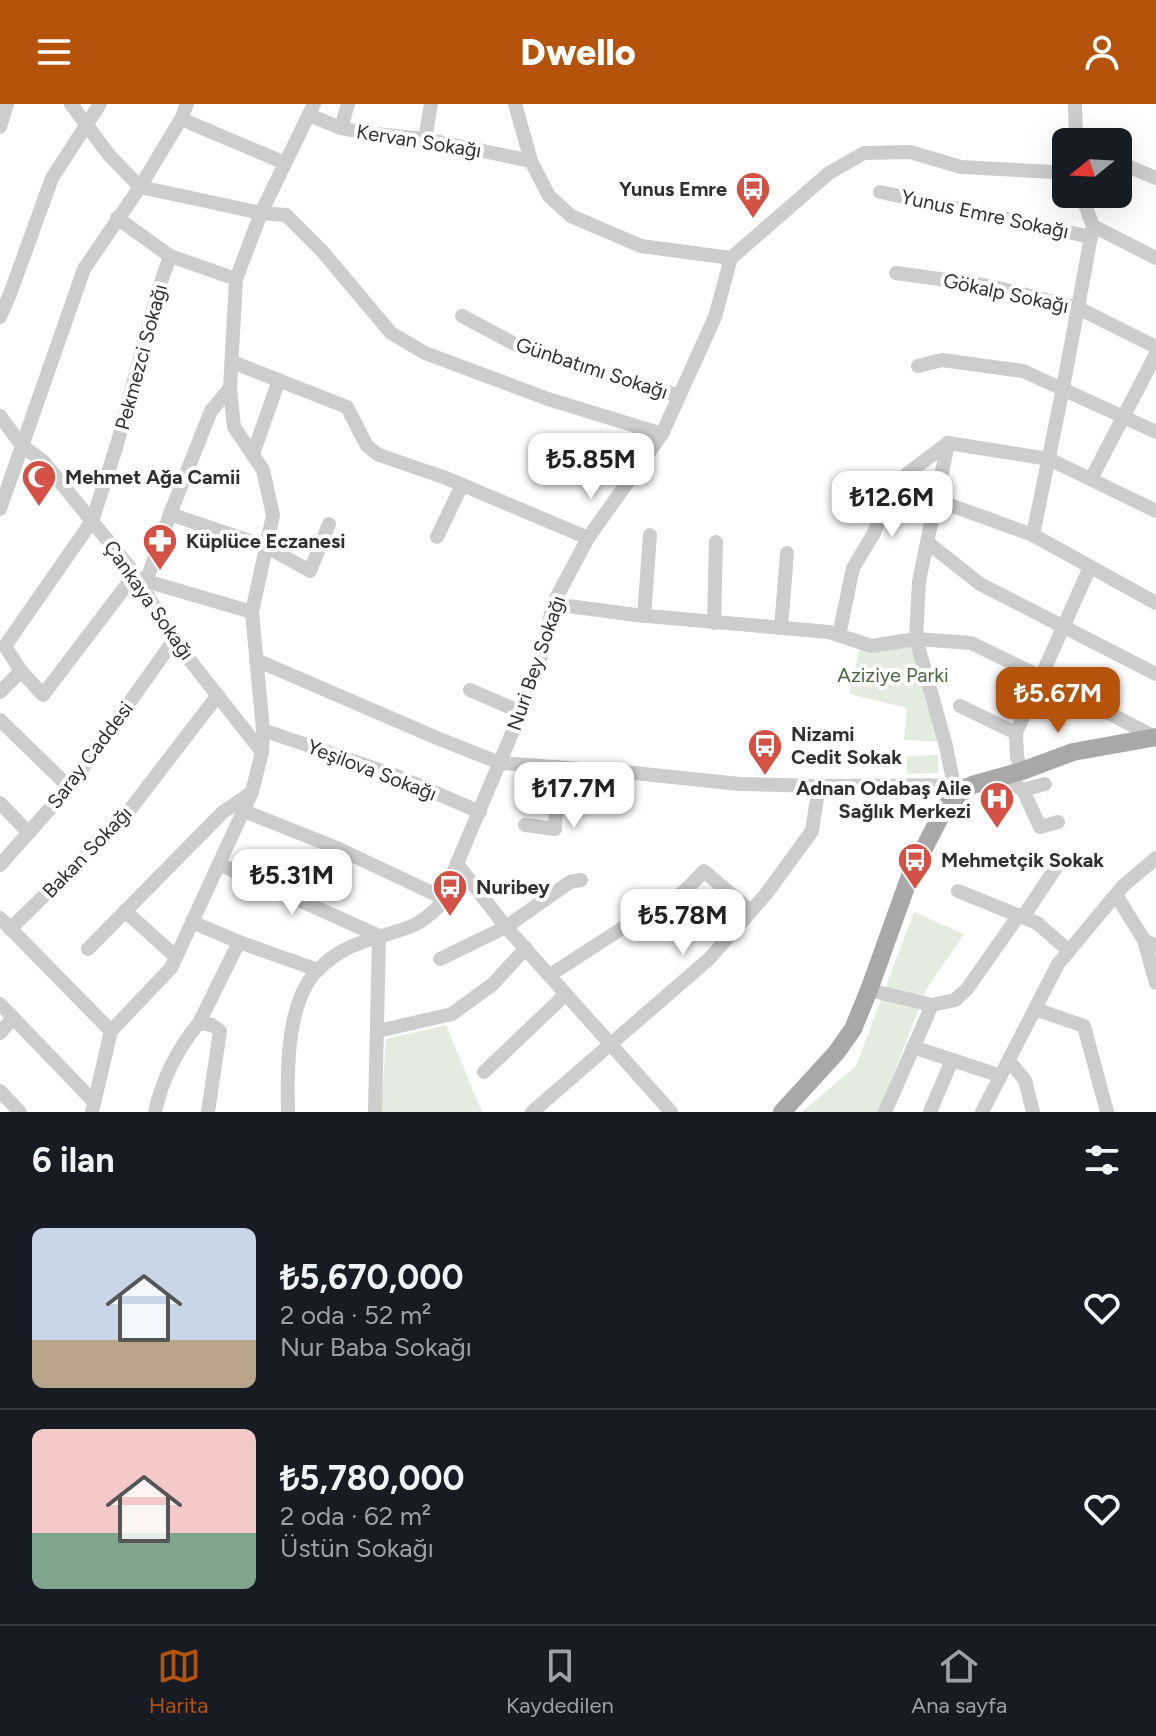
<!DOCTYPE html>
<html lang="tr">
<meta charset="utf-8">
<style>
:root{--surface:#171b24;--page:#20242c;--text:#f1f3f6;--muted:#9ea1a6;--line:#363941;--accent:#b45309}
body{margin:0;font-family:Figtree,sans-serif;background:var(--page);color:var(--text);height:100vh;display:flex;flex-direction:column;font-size:30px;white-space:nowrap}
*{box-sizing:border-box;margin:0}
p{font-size:26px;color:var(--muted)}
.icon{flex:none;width:44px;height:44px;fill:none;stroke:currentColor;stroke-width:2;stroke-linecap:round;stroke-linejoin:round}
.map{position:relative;height:1008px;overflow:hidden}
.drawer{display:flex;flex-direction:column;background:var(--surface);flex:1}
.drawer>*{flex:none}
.needle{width:52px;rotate:252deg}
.tools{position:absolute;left:1052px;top:24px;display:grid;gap:16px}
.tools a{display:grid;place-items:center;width:80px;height:80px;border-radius:12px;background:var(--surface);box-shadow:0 8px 32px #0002;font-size:40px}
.price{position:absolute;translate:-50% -68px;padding:0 18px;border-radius:16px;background:#fff;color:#222;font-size:26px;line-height:52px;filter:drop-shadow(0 2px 4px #0008)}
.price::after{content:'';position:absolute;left:50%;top:48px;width:24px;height:18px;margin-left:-12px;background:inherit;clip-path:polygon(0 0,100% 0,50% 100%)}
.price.on{background:var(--accent);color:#fff}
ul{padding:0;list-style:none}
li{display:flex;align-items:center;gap:24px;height:200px;padding:0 32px}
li+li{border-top:2px solid var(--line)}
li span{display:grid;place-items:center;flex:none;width:224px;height:160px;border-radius:12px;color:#555}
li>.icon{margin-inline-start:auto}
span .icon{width:96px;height:96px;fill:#fffc;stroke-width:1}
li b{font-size:34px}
h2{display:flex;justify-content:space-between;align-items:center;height:96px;padding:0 32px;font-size:34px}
header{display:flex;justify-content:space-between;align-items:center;height:104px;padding:0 32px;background:var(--accent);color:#fff;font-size:36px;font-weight:800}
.tabs{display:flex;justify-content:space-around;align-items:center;height:112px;border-top:2px solid var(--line);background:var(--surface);font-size:22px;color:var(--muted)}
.tabs a{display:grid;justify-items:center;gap:4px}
.tabs .on{color:var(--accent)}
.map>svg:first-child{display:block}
.green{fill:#e4ebdf}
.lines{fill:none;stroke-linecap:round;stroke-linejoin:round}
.minor{stroke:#cdcdcd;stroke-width:14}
.major{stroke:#a8a8a8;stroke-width:18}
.labels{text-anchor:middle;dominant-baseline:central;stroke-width:8;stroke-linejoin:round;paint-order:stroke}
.street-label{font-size:20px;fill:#303030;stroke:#fff}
.poi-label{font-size:20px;font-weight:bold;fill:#303030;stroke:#fff;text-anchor:start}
.park-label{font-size:20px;fill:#4d6741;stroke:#fff}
</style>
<header><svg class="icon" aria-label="menu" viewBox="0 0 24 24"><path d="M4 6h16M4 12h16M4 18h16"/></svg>Dwello<svg class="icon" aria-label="person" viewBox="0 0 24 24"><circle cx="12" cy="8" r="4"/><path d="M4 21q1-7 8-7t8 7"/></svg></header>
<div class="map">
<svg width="1156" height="1008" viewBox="0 0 1156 1008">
<rect width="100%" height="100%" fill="#fff"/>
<!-- green -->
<g class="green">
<polygon points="914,542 941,638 904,636 907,604 849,590 859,547"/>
<polygon points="938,651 938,669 907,670 907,652"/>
<polygon points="914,808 964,830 926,886 879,1008 802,1008 856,962"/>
<polygon points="446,921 482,1008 381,1008 386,935"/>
</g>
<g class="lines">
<!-- minor -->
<g class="minor">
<polyline points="71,0 109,51 140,83"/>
<polyline points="515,0 531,57 549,92 571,112 641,142 731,154"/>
<polyline points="1075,0 1076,38"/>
<polyline points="309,11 341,24 365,29 425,35 531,57"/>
<polyline points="181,15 285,59"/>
<polyline points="0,23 7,0"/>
<polyline points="341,24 348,0"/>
<polyline points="425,35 431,0"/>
<polyline points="1118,58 1156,74"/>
<polyline points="140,83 261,109 286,111 322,147 391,229 425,249 548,295 662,330"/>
<polyline points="880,88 1091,133"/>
<polyline points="1081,90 1093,122 1156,154"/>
<polyline points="117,114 170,152 236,175"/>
<polyline points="1093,122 1063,284 1033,431 1156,499"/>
<polyline points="731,154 829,69 864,49 910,48 961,63 1053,68 1066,75"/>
<polyline points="896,169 990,182 1078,204 1156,243"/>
<polyline points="462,212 524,245 679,292"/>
<polyline points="0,213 10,190 52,74 100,0"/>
<polyline points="232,258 347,303 367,342 379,351 446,374 588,434"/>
<polyline points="918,262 942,256 1023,267 1156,328"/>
<polyline points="0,312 22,342 43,357 135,470 174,536 262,648"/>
<polyline points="948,339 919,477 916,535 946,642 954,682"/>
<polyline points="948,339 1049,355 1156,407"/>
<polyline points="253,350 279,276"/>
<polyline points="1091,375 1156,250"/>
<polyline points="936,396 1033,431"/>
<polyline points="0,405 84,165 140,83 181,15 187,0"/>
<polyline points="170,410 267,443 310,467 329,420"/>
<polyline points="437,433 462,381"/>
<polyline points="927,438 980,480 1156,570"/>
<polyline points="135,470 43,591 21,567 5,542 92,417 116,344 158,187 170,152"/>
<polyline points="146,477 252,508"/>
<polyline points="143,486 170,410 211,307 230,284"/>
<polyline points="553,500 636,511 829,528 871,542 916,535 971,539 1041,573 1156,634"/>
<polyline points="644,512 650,431"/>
<polyline points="714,519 716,438"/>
<polyline points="781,524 787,449"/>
<polyline points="839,531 853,464 874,429 887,394 908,369 948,339"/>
<polyline points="256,556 437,634 500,659 634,669 740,680 819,682 972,681"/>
<polyline points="470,586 521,608"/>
<polyline points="0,588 21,567"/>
<polyline points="960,602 1016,629"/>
<polyline points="0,616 69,683"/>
<polyline points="263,626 394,671 480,708"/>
<polyline points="1022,667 1017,653 1016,629 1090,463"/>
<polyline points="1003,672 1023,686 1045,680"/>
<polyline points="1023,686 1040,723 1058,718"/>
<polyline points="0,699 29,729"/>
<polyline points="244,707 337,744 443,794"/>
<polyline points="525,721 555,725 558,663"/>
<polyline points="219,760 379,832"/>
<polyline points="0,761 69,683 174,536"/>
<polyline points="458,761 506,823 671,1008"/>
<polyline points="958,787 1037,819 1069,847"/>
<polyline points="1116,791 1144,836 1156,842"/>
<polyline points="125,807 176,853"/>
<polyline points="1023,813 1057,762"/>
<polyline points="0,814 111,927"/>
<polyline points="192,818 239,838 199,919"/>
<polyline points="10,825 122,716 218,591"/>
<polyline points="1144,836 1156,879"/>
<polyline points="239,838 318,866"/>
<polyline points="88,845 223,708 251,689"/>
<polyline points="440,855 506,823 570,778 581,776"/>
<path d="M550,871L658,801C679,796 690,782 704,767L751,807"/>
<polyline points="869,886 932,901 885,1008"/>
<polyline points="0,900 94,998"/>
<polyline points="932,901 955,896 967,885 1019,811"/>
<polyline points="1035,905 1084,922 1107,1008"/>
<polyline points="378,927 452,910 493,880 526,844"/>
<polyline points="0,929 13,914"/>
<polyline points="913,943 1001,972"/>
<polyline points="1009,957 1025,976 1033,1008"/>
<polyline points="484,968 565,891"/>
<polyline points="0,987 20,1008"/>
<polyline points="92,1008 111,927 171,864 252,688 262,648 263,626 252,508 273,411 263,366 234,323 230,284 236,175 261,109 314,0"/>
<path d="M155,1008C162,976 178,944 199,919L212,921L220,927L208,1008"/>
<path d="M288,1008C287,969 287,914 307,880C314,867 331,853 344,846C366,834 392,831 414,821C423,817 432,809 439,802L521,608L544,543L553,500L588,434L662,330L715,213L731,154"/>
<polyline points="375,1008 379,832"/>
<polyline points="532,1008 709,855 766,790 812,727 819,682"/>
<polyline points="930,1008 952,956"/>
<polyline points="982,1008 1058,860 1123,782 1156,754"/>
</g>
<!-- major -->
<polyline class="major" points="782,1008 836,949 853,925 869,886 911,769 946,702 972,681 1022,667 1073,648 1156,633"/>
</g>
<!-- icons -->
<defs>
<symbol id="bus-pin" viewBox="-11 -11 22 30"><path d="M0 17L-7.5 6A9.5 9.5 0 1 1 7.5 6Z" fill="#d35245" stroke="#fff"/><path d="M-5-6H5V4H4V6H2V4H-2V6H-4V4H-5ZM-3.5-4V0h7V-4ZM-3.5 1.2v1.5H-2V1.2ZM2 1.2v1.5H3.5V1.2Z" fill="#fff"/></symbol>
<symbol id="mosque-pin" viewBox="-11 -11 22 30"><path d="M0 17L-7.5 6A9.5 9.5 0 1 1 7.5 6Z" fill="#d35245" stroke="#fff"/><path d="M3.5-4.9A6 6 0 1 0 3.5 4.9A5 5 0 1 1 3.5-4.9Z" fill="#fff"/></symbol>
<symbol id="pharmacy-pin" viewBox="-11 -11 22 30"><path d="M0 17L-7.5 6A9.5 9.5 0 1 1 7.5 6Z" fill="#d35245" stroke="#fff"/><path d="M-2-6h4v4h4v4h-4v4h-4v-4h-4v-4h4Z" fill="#fff"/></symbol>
<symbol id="hospital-pin" viewBox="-11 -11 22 30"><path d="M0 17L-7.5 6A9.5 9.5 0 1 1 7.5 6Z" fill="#d35245" stroke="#fff"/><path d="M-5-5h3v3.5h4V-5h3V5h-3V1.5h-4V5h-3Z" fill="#fff"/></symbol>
</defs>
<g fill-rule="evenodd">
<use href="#bus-pin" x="733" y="65" width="40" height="54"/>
<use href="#mosque-pin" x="19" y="353" width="40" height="54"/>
<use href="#pharmacy-pin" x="140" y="417" width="40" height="54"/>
<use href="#bus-pin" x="745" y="622" width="40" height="54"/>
<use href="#hospital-pin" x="977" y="675" width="40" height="54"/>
<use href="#bus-pin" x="895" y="736" width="40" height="54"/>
<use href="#bus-pin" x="430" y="763" width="40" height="54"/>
</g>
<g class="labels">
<!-- street labels -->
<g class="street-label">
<text transform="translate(419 37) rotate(9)">Kervan Sokağı</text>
<text transform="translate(985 110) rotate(12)">Yunus Emre Sokağı</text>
<text transform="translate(1006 189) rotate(12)">Gökalp Sokağı</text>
<text transform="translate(141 253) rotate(-75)">Pekmezci Sokağı</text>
<text transform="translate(592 264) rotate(18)">Günbatımı Sokağı</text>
<text transform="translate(149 496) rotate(55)">Çankaya Sokağı</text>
<text transform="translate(536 559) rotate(-71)">Nuri Bey Sokağı</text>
<text transform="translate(90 651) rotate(-53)">Saray Caddesi</text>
<text transform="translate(372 666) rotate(21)">Yeşilova Sokağı</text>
<text transform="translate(87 748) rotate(-46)">Bakan Sokağı</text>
</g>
<!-- poi labels -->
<g class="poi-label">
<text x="727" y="85" text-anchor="end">Yunus Emre</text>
<text x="65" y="373">Mehmet Ağa Camii</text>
<text x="186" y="437">Küplüce Eczanesi</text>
<text x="791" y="630">Nizami<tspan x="791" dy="23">Cedit Sokak</tspan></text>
<text x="971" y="684" text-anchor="end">Adnan Odabaş Aile<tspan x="971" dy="23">Sağlık Merkezi</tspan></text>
<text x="941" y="756">Mehmetçik Sokak</text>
<text x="476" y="783">Nuribey</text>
</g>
<!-- park labels -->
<g class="park-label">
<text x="893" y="571">Aziziye Parki</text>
</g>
</g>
</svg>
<div class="tools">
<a><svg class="needle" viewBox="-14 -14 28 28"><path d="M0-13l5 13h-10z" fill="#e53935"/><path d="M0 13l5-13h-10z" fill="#9ea1a6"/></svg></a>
</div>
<b class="price" style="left:591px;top:397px">₺5.85M</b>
<b class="price" style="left:892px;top:435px">₺12.6M</b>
<b class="price on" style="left:1058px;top:631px">₺5.67M</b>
<b class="price" style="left:574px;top:726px">₺17.7M</b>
<b class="price" style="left:292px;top:813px">₺5.31M</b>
<b class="price" style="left:683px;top:853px">₺5.78M</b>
</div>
<section class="drawer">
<h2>6 ilan<svg class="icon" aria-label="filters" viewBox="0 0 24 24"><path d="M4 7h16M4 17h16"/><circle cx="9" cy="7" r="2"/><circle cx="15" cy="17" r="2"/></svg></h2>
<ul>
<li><span style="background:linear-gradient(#c9d6e8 70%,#b9a48a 0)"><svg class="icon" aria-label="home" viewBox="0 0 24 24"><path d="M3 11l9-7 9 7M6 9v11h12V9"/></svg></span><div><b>₺5,670,000</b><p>2 oda · 52 m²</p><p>Nur Baba Sokağı</p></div><svg class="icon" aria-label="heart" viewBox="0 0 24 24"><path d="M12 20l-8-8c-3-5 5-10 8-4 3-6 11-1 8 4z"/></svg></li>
<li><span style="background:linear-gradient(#f6c9c9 65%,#7fa58c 0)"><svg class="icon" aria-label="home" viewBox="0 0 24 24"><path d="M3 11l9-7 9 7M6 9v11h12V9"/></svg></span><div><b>₺5,780,000</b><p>2 oda · 62 m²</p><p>Üstün Sokağı</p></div><svg class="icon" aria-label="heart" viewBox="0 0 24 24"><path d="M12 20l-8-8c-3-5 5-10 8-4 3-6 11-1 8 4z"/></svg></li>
</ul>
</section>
<nav class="tabs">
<a class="on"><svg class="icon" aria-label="map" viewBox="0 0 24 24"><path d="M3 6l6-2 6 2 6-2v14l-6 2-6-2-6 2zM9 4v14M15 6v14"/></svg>Harita</a>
<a><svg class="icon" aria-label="saved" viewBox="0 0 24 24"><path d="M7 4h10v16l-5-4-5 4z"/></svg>Kaydedilen</a>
<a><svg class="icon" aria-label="home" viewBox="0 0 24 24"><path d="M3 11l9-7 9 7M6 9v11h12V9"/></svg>Ana sayfa</a>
</nav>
